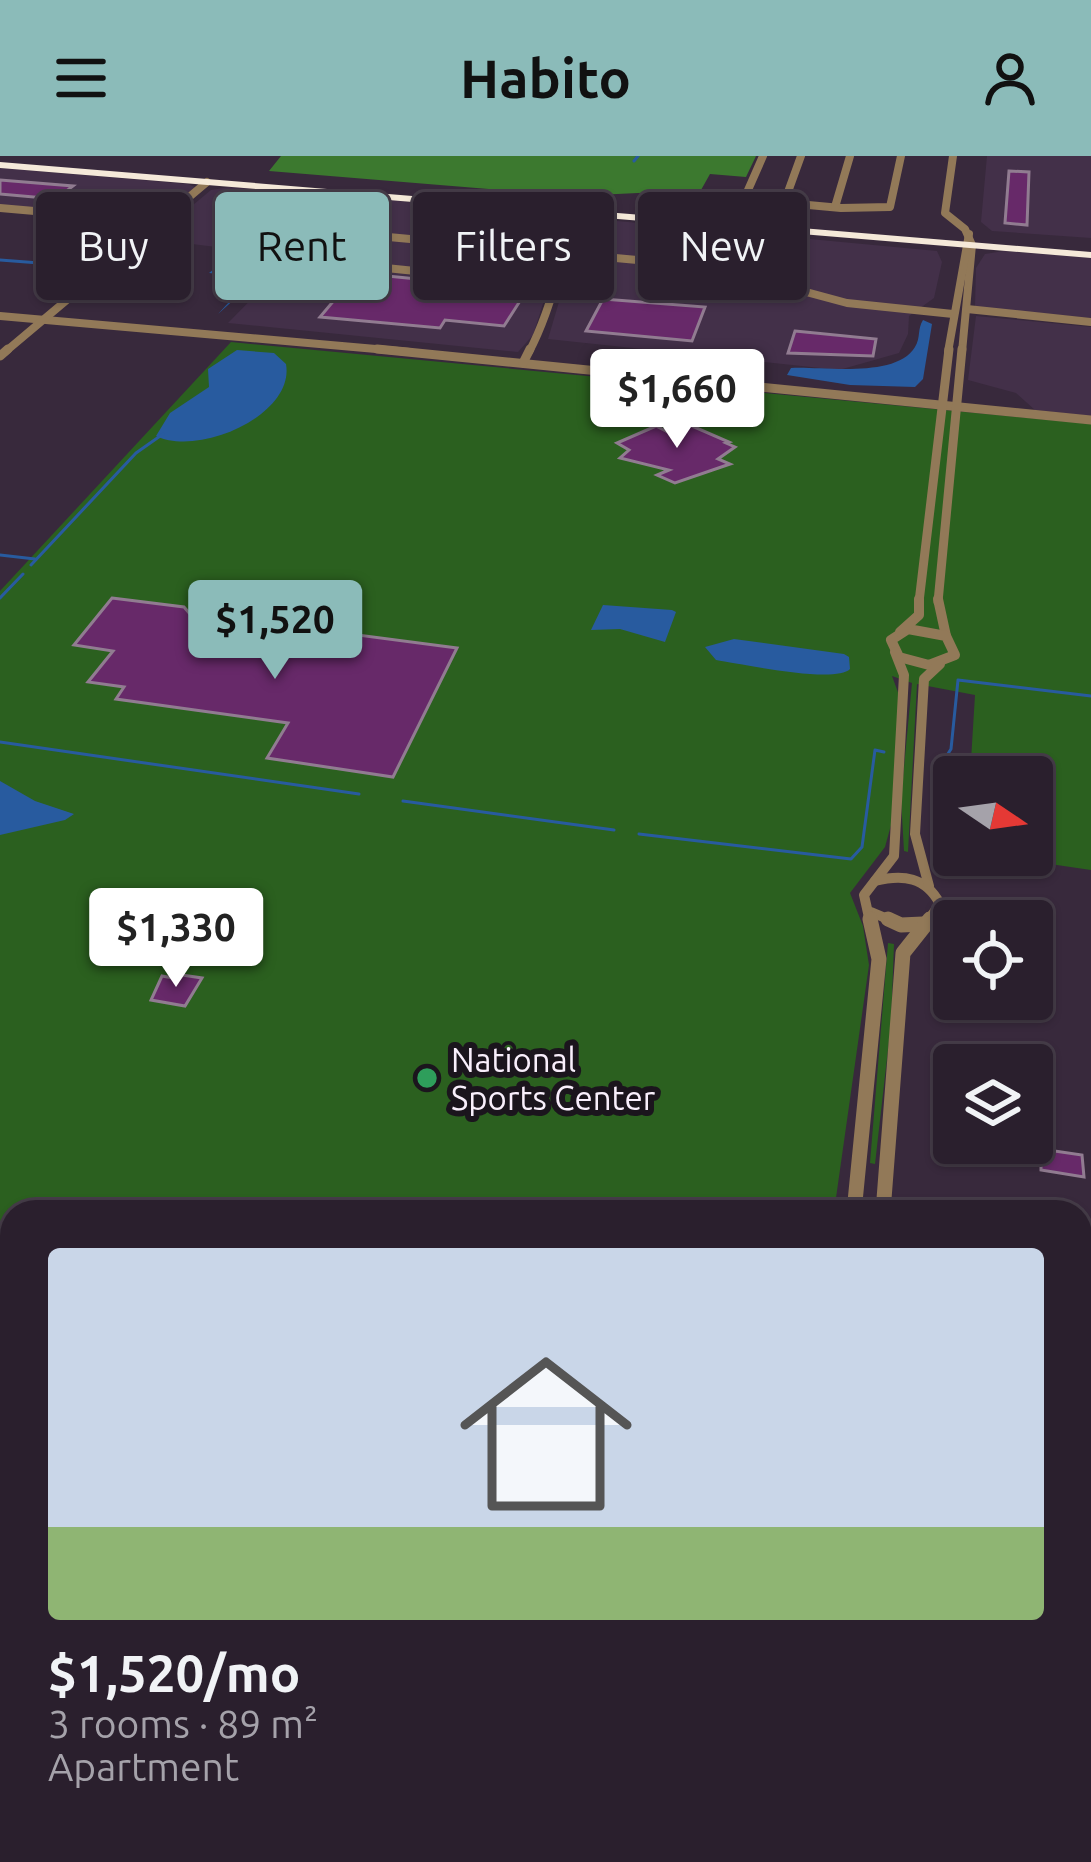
<!DOCTYPE html>
<meta charset="utf-8">
<style>
:root{--surface:#2a1f2d;--page:#322735;--text:#f1f3f6;--muted:#a5a2aa;--line:#463d49;--accent:#8bbbb9}
body{margin:0;font-family:Ubuntu,sans-serif;background:var(--page);color:var(--text);height:100vh;display:flex;flex-direction:column;font-size:45px;white-space:nowrap}
*{box-sizing:border-box;margin:0}
p{font-size:39px;color:var(--muted)}
.icon{flex:none;width:66px;height:66px;fill:none;stroke:currentColor;stroke-width:2;stroke-linecap:round;stroke-linejoin:round}
.map{position:relative;flex:1;overflow:hidden}
.sheet{position:absolute;left:0px;top:1044px;width:1092px;height:663px;display:flex;flex-direction:column;background:var(--surface);border-radius:36px 36px 0 0;box-shadow:0 3px 9px #0004,0 0 0 3px var(--line)}
.sheet>*{flex:none}
.top-card{position:absolute;left:36px;top:36px;width:1020px;height:108px;display:flex;gap:24px}
.needle{width:78px;rotate:103deg}
.fabs{position:absolute;left:933px;top:600px;display:grid;gap:24px}
.fabs a{display:grid;place-items:center;width:120px;height:120px;border-radius:12px;background:var(--surface);box-shadow:0 3px 9px #0004,0 0 0 3px var(--line);font-size:60px}
.price{position:absolute;translate:-50% -102px;padding:0 27px;border-radius:12px;background:#fff;color:#222;font-size:39px;line-height:78px;filter:drop-shadow(0 3px 6px #0008)}
.price::after{content:'';position:absolute;left:50%;top:72px;width:36px;height:27px;margin-left:-18px;background:inherit;clip-path:polygon(0 0,100% 0,50% 100%)}
.price.active{background:var(--accent);color:#111}
ul{padding:0;list-style:none}
li{display:grid;align-content:center;gap:24px;height:636px;padding:0 48px}
li+li{border-top:3px solid var(--line)}
li span{display:grid;place-items:center;height:372px;border-radius:12px;color:#555}
li>.icon{margin-inline-start:auto}
span .icon{width:216px;height:216px;fill:#fffc;stroke-width:1}
li b{font-size:51px}
.pill{padding:0 42px;border-radius:12px;background:var(--surface);box-shadow:0 3px 9px #0004,0 0 0 3px var(--line);font-size:42px;line-height:108px}
.pill.active{background:var(--accent);color:#111}
header{display:flex;justify-content:space-between;align-items:center;height:156px;padding:0 48px;background:var(--accent);color:#111;font-size:54px;font-weight:600}
.map>svg:first-child{display:block}
.built{fill:#433049}
.green{fill:#2b601f}
.forest{fill:#3c792f}
.water{fill:#285b9f}
.lines{fill:none;stroke-linecap:round;stroke-linejoin:round}
.stream{stroke:#285b9f;stroke-width:3}
.building{fill:#672969;stroke:#917c91;stroke-width:3}
.minor-far4{stroke:#927958;stroke-width:8}
.minor-far3{stroke:#927958;stroke-width:9}
.minor-far2{stroke:#927958;stroke-width:10}
.minor-far1{stroke:#927958;stroke-width:15}
.minor{stroke:#927958;stroke-width:18}
.highway{fill:#f5e9d9;fill-rule:evenodd}
.leisure-dot{fill:#2e9e5b;stroke:#1b151d;stroke-width:4.5}
.labels{text-anchor:middle;dominant-baseline:central;stroke-width:12;stroke-linejoin:round;paint-order:stroke}
.poi-label{font-size:33px;fill:#f9effc;stroke:#1b151d;text-anchor:start}
</style>
<header><svg class="icon" aria-label="menu" viewBox="0 0 24 24"><path d="M4 6h16M4 12h16M4 18h16"/></svg>Habito<svg class="icon" aria-label="person" viewBox="0 0 24 24"><circle cx="12" cy="8" r="4"/><path d="M4 21q1-7 8-7t8 7"/></svg></header>
<div class="map">
<svg width="1091" height="1706" viewBox="0 0 1091 1706">
<rect width="100%" height="100%" fill="#38293c"/>
<!-- built -->
<g class="built">
<polygon points="987,0 1091,0 1091,82 992,75 981,66"/>
<polygon points="0,12 188,28 195,31 162,59 143,62 0,50"/>
<polygon points="229,31 566,59 570,63 533,179 518,196 228,167 275,119 304,118 339,78 292,72 265,97 152,83 211,34"/>
<polygon points="596,63 937,95 942,106 934,142 909,160 908,178 899,197 839,214 548,183 566,122"/>
<polygon points="1004,95 1091,102 1091,162 975,151 976,112 985,98"/>
<polygon points="976,160 1091,171 1091,260 1035,254 1016,237 968,224"/>
</g>
<!-- green -->
<g class="green">
<polygon points="231,186 1091,268 1091,714 988,699 1032,699 1032,621 970,621 975,539 917,528 908,696 904,695 901,643 912,527 892,520 903,550 894,658 885,691 850,737 863,770 869,809 834,1056 12,1056 12,1695 681,1695 678,1706 0,1706 0,435"/>
<polygon points="888,787 894,788 891,867 875,1008 870,1007"/>
</g>
<!-- forest -->
<polygon class="forest" points="281,0 756,0 746,21 710,18 701,34 575,40 269,15"/>
<!-- water -->
<g class="water">
<polygon points="302,77 329,80 304,108 265,116 218,158 252,121 209,117 234,97 281,97"/>
<path d="M923,164L932,168L923,223L915,231L850,229L787,219L791,212C821,210 896,223 915,191C921,181 917,174 923,164Z"/>
<path d="M237,194L274,197L286,208C295,259 199,301 156,280L170,257L209,231L208,213Z"/>
<polygon points="603,449 672,454 676,456 665,486 620,473 591,474"/>
<path d="M734,483L844,498L849,501L850,513C835,528 742,508 716,504L705,491Z"/>
<polygon points="0,625 35,645 74,658 65,664 0,679"/>
</g>
<g class="lines">
<!-- stream -->
<g class="stream">
<polyline points="634,5 638,0"/>
<polyline points="0,104 92,111"/>
<polyline points="0,399 35,403"/>
<polyline points="31,409 136,297 163,278"/>
<polyline points="0,442 23,418"/>
<polyline points="0,586 359,638"/>
<polyline points="944,604 951,593 958,524 1091,540"/>
<polyline points="403,645 614,674"/>
<polyline points="639,678 851,703 862,691 875,594 884,596"/>
</g>
</g>
<!-- building -->
<g class="building">
<polygon points="1009,15 1029,16 1027,69 1005,67"/>
<polygon points="0,24 73,30 56,43 0,38"/>
<polygon points="357,117 527,134 504,170 445,164 440,172 320,161"/>
<polygon points="603,143 705,151 692,185 586,175"/>
<polygon points="795,175 876,183 873,200 788,197"/>
<polygon points="669,260 729,286 726,287 735,291 718,303 730,308 675,327 657,319 669,314 620,302 629,294 617,287 656,270 672,278"/>
<polygon points="112,442 184,451 196,465 281,475 276,482 335,490 343,477 457,492 393,621 267,602 288,567 116,543 124,531 88,526 113,495 74,489"/>
<polygon points="182,819 202,822 185,850 151,844 162,820 179,823"/>
<polygon points="1041,993 1082,999 1084,1021 1041,1014"/>
</g>
<g class="lines">
<!-- minor-far4 -->
<g class="minor-far4">
<polyline points="953,0 945,57 965,73 972,89 962,196"/>
<polyline points="744,43 841,52 890,51 901,0"/>
<polyline points="784,47 801,0"/>
<polyline points="835,51 850,0"/>
<polyline points="0,52 160,66"/>
<polyline points="737,59 763,0"/>
<polyline points="326,106 356,78 713,111 847,147 953,158"/>
<polyline points="326,106 555,129"/>
<polyline points="570,107 589,64 607,59"/>
<polyline points="967,153 1091,166"/>
<polyline points="0,160 410,196"/>
<polyline points="5,196 207,26"/>
<path d="M529,196C551,154 559,109 577,65L568,56"/>
<polyline points="948,196 969,78"/>
</g>
<!-- minor-far3 -->
<g class="minor-far3">
<polyline points="377,193 1091,264"/>
<polyline points="0,200 8,193"/>
<polyline points="523,207 530,193"/>
<polyline points="919,446 949,193"/>
<polyline points="938,446 962,193"/>
</g>
<!-- minor-far2 -->
<g class="minor-far2">
<polyline points="938,443 946,480"/>
<polygon points="908,473 946,480 955,499 929,509 899,501 891,484"/>
<polyline points="900,476 919,459 919,443"/>
<path d="M875,725C903,718 926,721 940,748L927,766"/>
<polyline points="929,730 915,678 924,523 940,508"/>
<polyline points="871,756 895,766"/>
<polyline points="870,766 864,739 894,700 904,519 895,496"/>
</g>
<!-- minor-far1 -->
<g class="minor-far1">
<polyline points="888,763 901,769 923,768"/>
<polyline points="854,1056 879,803 870,763"/>
<polyline points="883,1056 903,797 930,763"/>
</g>
<!-- minor -->
<g class="minor">
<polyline points="1080,1374 1091,1376"/>
<polyline points="725,1706 728,1695"/>
<polyline points="767,1706 771,1695"/>
</g>
<!-- highway -->
<polygon class="highway" points="0,6 1091,96 1091,102 0,12"/>
</g>
<!-- markers -->
<circle class="leisure-dot" cx="427" cy="922" r="12"/>
<g class="labels">
<!-- poi labels -->
<g class="poi-label">
<text x="451" y="903">National<tspan x="451" dy="38">Sports Center</tspan></text>
</g>
</g>
</svg>
<div class="fabs">
<a><svg class="needle" viewBox="-14 -14 28 28"><path d="M0-13l5 13h-10z" fill="#e53935"/><path d="M0 13l5-13h-10z" fill="#a5a2aa"/></svg></a>
<a><svg class="icon" aria-label="locate" viewBox="0 0 24 24"><circle cx="12" cy="12" r="6"/><path d="M12 2v4M12 18v4M2 12h4M18 12h4"/></svg></a>
<a><svg class="icon" aria-label="layers" viewBox="0 0 24 24"><path d="M12 4l9 5-9 5-9-5zM3 14l9 5 9-5"/></svg></a>
</div>
<b class="price" style="left:677px;top:295px">$1,660</b>
<b class="price active" style="left:275px;top:526px">$1,520</b>
<b class="price" style="left:176px;top:834px">$1,330</b>
<div class="top-card">
<a class="pill">Buy</a>
<a class="pill active">Rent</a>
<a class="pill">Filters</a>
<a class="pill">New</a>
</div>
<section class="sheet">
<ul>
<li><span style="background:linear-gradient(#c9d6e8 75%,#8fb573 0)"><svg class="icon" aria-label="home" viewBox="0 0 24 24"><path d="M3 11l9-7 9 7M6 9v11h12V9"/></svg></span><div><b>$1,520/mo</b><p>3 rooms · 89 m²</p><p>Apartment</p></div></li>
</ul>
</section>
</div>
